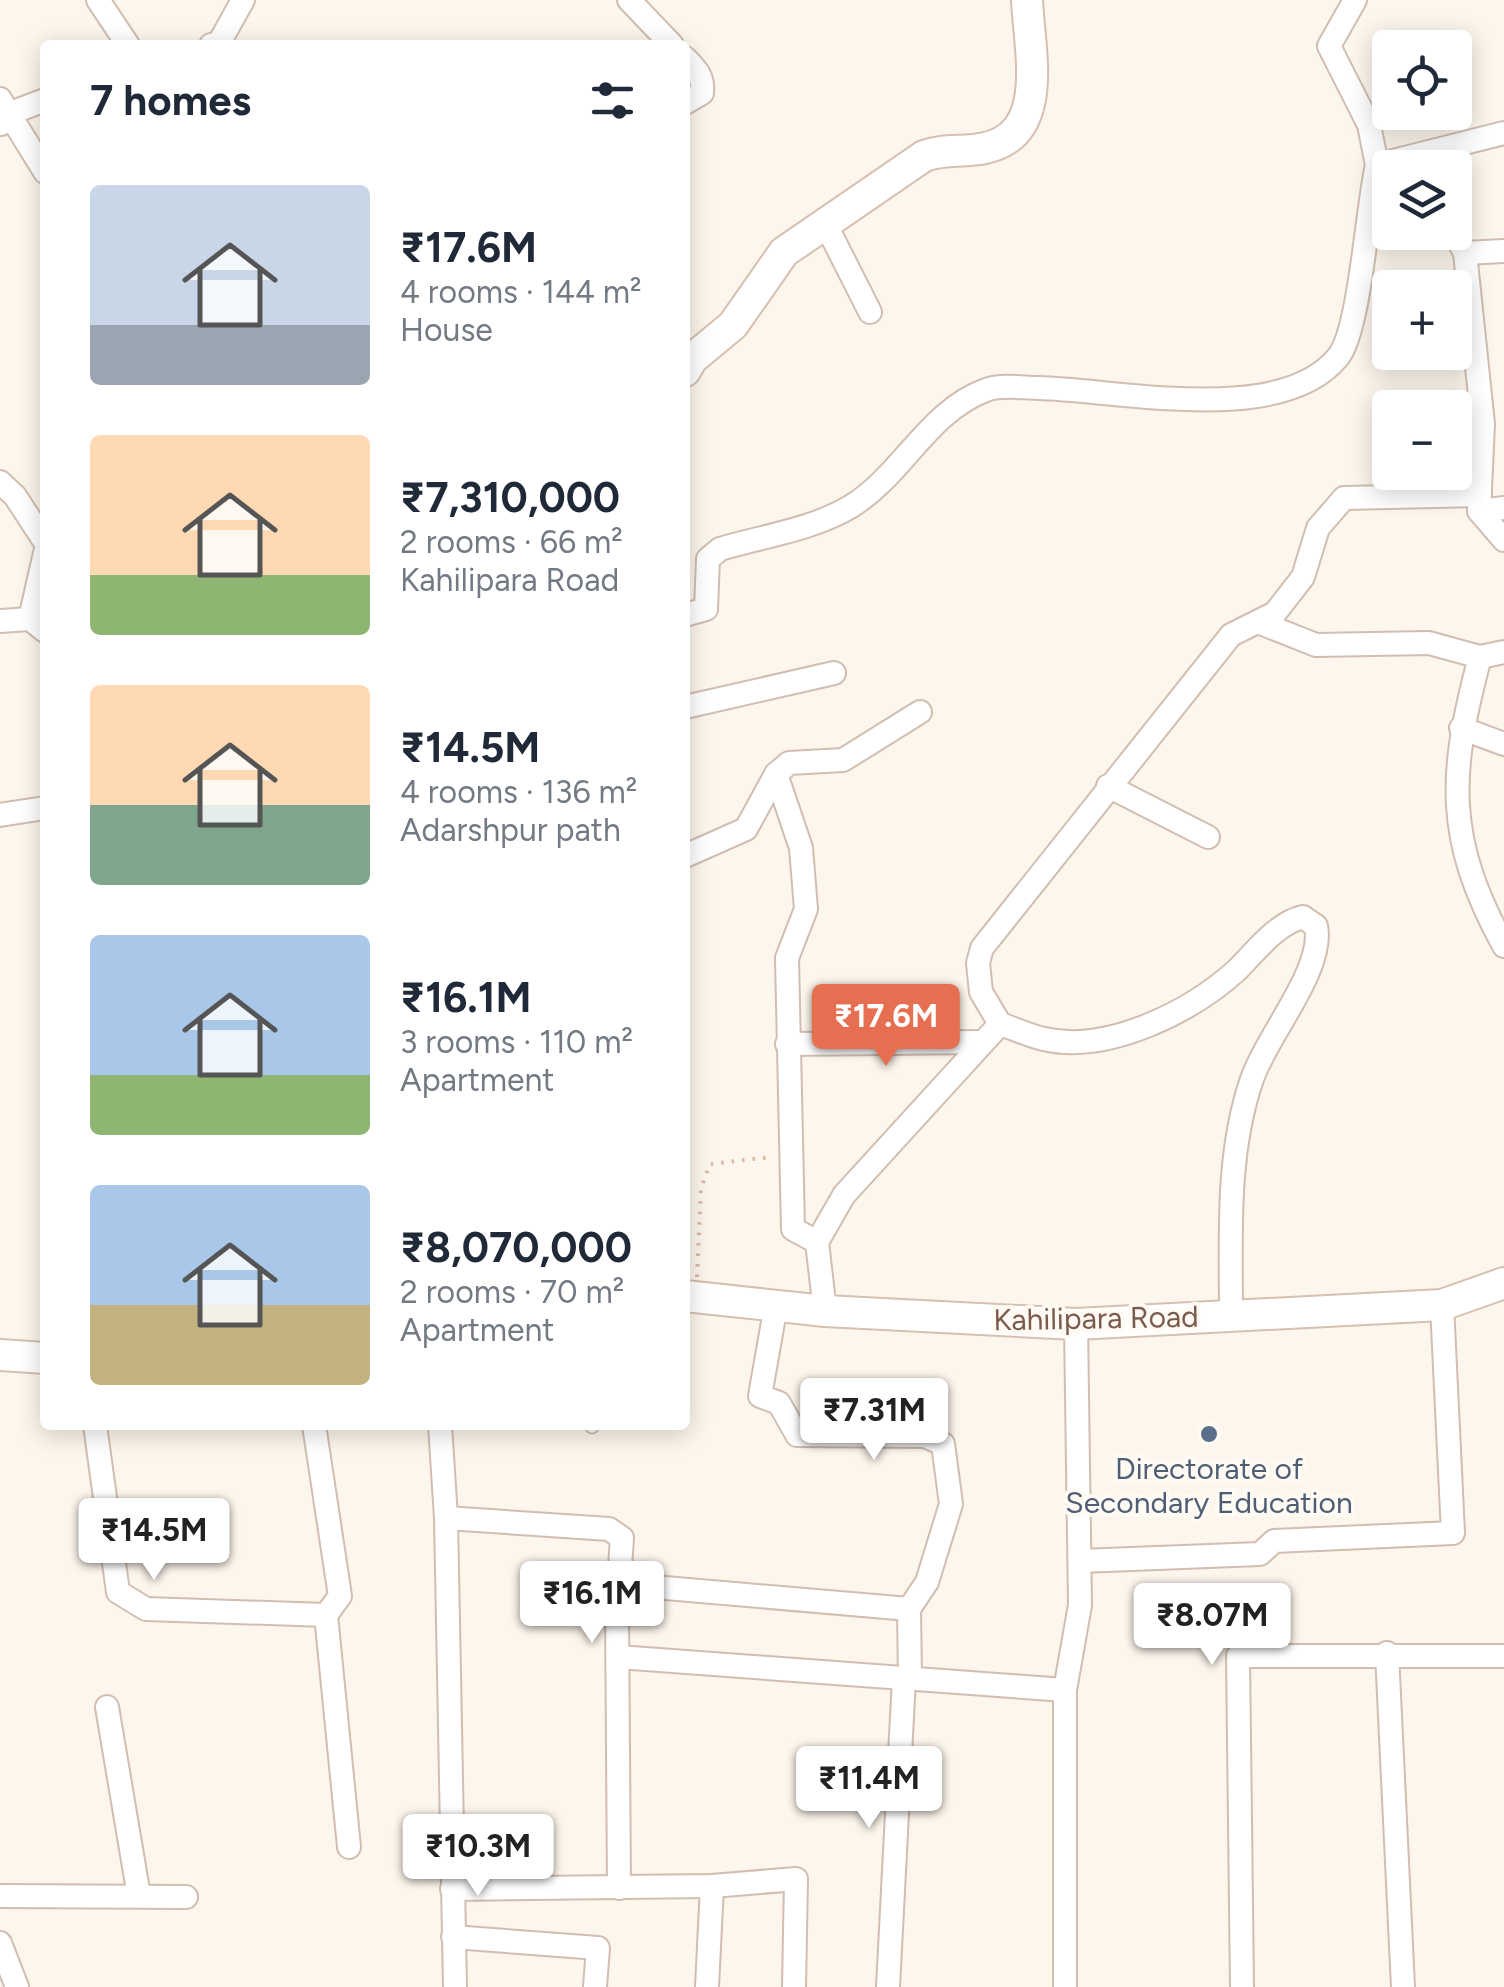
<!DOCTYPE html>
<meta charset="utf-8">
<style>
:root{--surface:#fff;--page:#f6f6f7;--text:#1f2937;--muted:#747a83;--accent:#e76f51}
body{margin:0;font-family:Figtree,sans-serif;background:var(--page);color:var(--text);height:100vh;display:flex;flex-direction:column;font-size:38px;white-space:nowrap}
*{box-sizing:border-box;margin:0}
p{font-size:32px;color:var(--muted)}
.icon{flex:none;width:55px;height:55px;fill:none;stroke:currentColor;stroke-width:2;stroke-linecap:round;stroke-linejoin:round}
.map{position:relative;flex:1;overflow:hidden}
.drawer{position:absolute;left:40px;top:40px;width:650px;height:1390px;display:flex;flex-direction:column;background:var(--surface);border-radius:10px;box-shadow:0 5px 25px #0003}
.drawer>*{flex:none}
.fabs{position:absolute;left:1372px;top:30px;display:grid;gap:20px}
.fabs a{display:grid;place-items:center;width:100px;height:100px;border-radius:10px;background:var(--surface);box-shadow:0 5px 25px #0003;font-size:50px}
.price{position:absolute;translate:-50% -85px;padding:0 22px;border-radius:10px;background:#fff;color:#222;font-size:32px;line-height:65px;filter:drop-shadow(0 2px 5px #0008)}
.price::after{content:'';position:absolute;left:50%;top:60px;width:30px;height:22px;margin-left:-15px;background:inherit;clip-path:polygon(0 0,100% 0,50% 100%)}
.price.active{background:var(--accent);color:#fff}
ul{padding:0;list-style:none}
li{display:flex;align-items:center;gap:30px;height:250px;padding:0 50px}
li span{display:grid;place-items:center;flex:none;width:280px;height:200px;border-radius:10px;color:#555}
li>.icon{margin-inline-start:auto}
span .icon{width:120px;height:120px;fill:#fffc;stroke-width:1}
li b{font-size:42px}
h2{display:flex;justify-content:space-between;align-items:center;height:120px;padding:0 50px;font-size:42px}
.map>svg:first-child{display:block}
.lines{fill:none;stroke-linecap:round;stroke-linejoin:round}
.lane-casing{stroke:#d1beb0;stroke-width:15}
.street-casing{stroke:#d1beb0;stroke-width:26}
.secondary-casing{stroke:#d6c0b0;stroke-width:34}
.path{stroke:#d9b8a5;stroke-width:4;stroke-dasharray:2.5 8;stroke-linecap:butt}
.lane{stroke:#fff;stroke-width:11}
.street{stroke:#fff;stroke-width:22}
.secondary{stroke:#fff;stroke-width:30}
.service-dot{fill:#5c6f8a;stroke:#fffaf3;stroke-width:4}
.labels{text-anchor:middle;dominant-baseline:central;stroke-width:8;stroke-linejoin:round;paint-order:stroke}
.street-label{font-size:30px;fill:#7a5c4d;stroke:#fffaf3}
.service-label{font-size:30px;fill:#4e5e75;stroke:#fffaf3}
</style>
<div class="map">
<svg width="1504" height="1987" viewBox="0 0 1504 1987">
<rect width="100%" height="100%" fill="#fdf6ec"/>
<g class="lines">
<defs>
<polyline id="lane" points="592,1425 592,1427"/>
<g id="street">
<polyline points="98,0 128,45"/>
<polyline points="629,0 672,45"/>
<polyline points="1355,0 1329,46 1369,125 1377,165"/>
<polyline points="211,45 219,43 243,0"/>
<path d="M685,58C696,69 704,77 702,93L685,103"/>
<polyline points="0,99 45,172"/>
<polyline points="1,124 8,114 45,100"/>
<polyline points="826,225 870,312"/>
<polyline points="1454,232 1465,253 1483,424 1479,511 1504,540"/>
<polyline points="1465,253 1504,251"/>
<polyline points="0,482 15,496 45,542"/>
<polyline points="1479,511 1504,508"/>
<polyline points="45,553 30,619 45,631"/>
<path d="M685,615L706,609L708,559L720,549C763,536 811,530 850,507C902,476 927,412 986,390C1001,384 1023,388 1039,388C1119,390 1281,427 1338,357C1360,331 1367,207 1377,165L1504,133"/>
<polyline points="0,621 30,619"/>
<polyline points="1258,622 1316,645 1429,643 1480,657"/>
<path d="M1504,652L1480,657C1449,773 1444,837 1504,946"/>
<polyline points="685,707 834,673"/>
<polyline points="1461,728 1504,744"/>
<polyline points="776,774 801,848 806,909 787,958 793,1229 817,1242"/>
<polyline points="1108,786 1208,837"/>
<polyline points="0,815 45,808"/>
<polyline points="685,856 746,829 776,774 789,763 843,760 920,712"/>
<polyline points="787,1044 983,1042"/>
<polyline points="776,1305 760,1396 779,1403 797,1435 925,1436 943,1444 951,1504 927,1582 909,1609 910,1679"/>
<polyline points="825,1311 817,1242 844,1195 1000,1024"/>
<path d="M1231,1316C1231,1237 1226,1154 1252,1079C1267,1035 1325,969 1316,926L1303,917C1277,923 1256,951 1237,970C1192,1011 1108,1054 1044,1039C1030,1036 1015,1029 1000,1024L981,992L978,963L982,948L1231,635L1275,613L1303,577L1318,528L1344,498L1480,495"/>
<polyline points="95,1425 118,1592 146,1609 326,1615 340,1596 314,1425"/>
<polyline points="440,1425 446,1518 455,1987"/>
<polyline points="446,1518 609,1529 622,1538 617,1611 619,1888"/>
<polyline points="1080,1561 1260,1554 1274,1541 1453,1533 1442,1305"/>
<polyline points="619,1584 909,1609"/>
<polyline points="326,1615 349,1847"/>
<polyline points="1387,1653 1403,1987"/>
<polyline points="618,1657 1065,1690"/>
<polyline points="107,1707 139,1896"/>
<polyline points="452,1889 712,1886 796,1879 794,1987"/>
<polyline points="0,1896 186,1897"/>
<polyline points="453,1937 598,1948 595,1987"/>
<polyline points="0,1943 17,1987"/>
<polyline points="707,1987 712,1886"/>
<polyline points="888,1987 904,1678"/>
<polyline points="1065,1987 1065,1690 1080,1605 1076,1324"/>
<polyline points="1242,1987 1238,1656 1504,1656"/>
</g>
<g id="secondary">
<path d="M685,371L692,359L733,325L784,252L924,156C945,148 964,153 985,148C1051,134 1029,50 1027,0"/>
<polyline points="685,1296 825,1311 1076,1324 1442,1305 1504,1283"/>
<polyline points="0,1355 45,1358"/>
</g>
</defs>
<!-- lane casing -->
<use href="#lane" class="lane-casing"/>
<!-- street casing -->
<use href="#street" class="street-casing"/>
<!-- secondary casing -->
<use href="#secondary" class="secondary-casing"/>
<!-- path -->
<polyline class="path" points="697,1277 701,1188 710,1164 771,1157"/>
<!-- lane -->
<use href="#lane" class="lane"/>
<!-- street -->
<use href="#street" class="street"/>
<!-- secondary -->
<use href="#secondary" class="secondary"/>
</g>
<!-- markers -->
<circle class="service-dot" cx="1209" cy="1434" r="10"/>
<g class="labels">
<!-- street labels -->
<g class="street-label">
<text transform="translate(1096 1318) rotate(-1)">Kahilipara Road</text>
</g>
<!-- service labels -->
<g class="service-label">
<text x="1209" y="1468">Directorate of<tspan x="1209" dy="34">Secondary Education</tspan></text>
</g>
</g>
</svg>
<div class="fabs">
<a><svg class="icon" aria-label="locate" viewBox="0 0 24 24"><circle cx="12" cy="12" r="6"/><path d="M12 2v4M12 18v4M2 12h4M18 12h4"/></svg></a>
<a><svg class="icon" aria-label="layers" viewBox="0 0 24 24"><path d="M12 4l9 5-9 5-9-5zM3 14l9 5 9-5"/></svg></a>
<a>+</a>
<a>−</a>
</div>
<b class="price active" style="left:886px;top:1069px">₹17.6M</b>
<b class="price" style="left:874px;top:1463px">₹7.31M</b>
<b class="price" style="left:154px;top:1583px">₹14.5M</b>
<b class="price" style="left:592px;top:1646px">₹16.1M</b>
<b class="price" style="left:1212px;top:1668px">₹8.07M</b>
<b class="price" style="left:869px;top:1831px">₹11.4M</b>
<b class="price" style="left:478px;top:1899px">₹10.3M</b>
<section class="drawer">
<h2>7 homes<svg class="icon" aria-label="filters" viewBox="0 0 24 24"><path d="M4 7h16M4 17h16"/><circle cx="9" cy="7" r="2"/><circle cx="15" cy="17" r="2"/></svg></h2>
<ul>
<li><span style="background:linear-gradient(#c9d6e8 70%,#9aa5b1 0)"><svg class="icon" aria-label="home" viewBox="0 0 24 24"><path d="M3 11l9-7 9 7M6 9v11h12V9"/></svg></span><div><b>₹17.6M</b><p>4 rooms · 144 m²</p><p>House</p></div></li>
<li><span style="background:linear-gradient(#ffd9b3 70%,#8fb573 0)"><svg class="icon" aria-label="home" viewBox="0 0 24 24"><path d="M3 11l9-7 9 7M6 9v11h12V9"/></svg></span><div><b>₹7,310,000</b><p>2 rooms · 66 m²</p><p>Kahilipara Road</p></div></li>
<li><span style="background:linear-gradient(#ffd9b3 60%,#7fa58c 0)"><svg class="icon" aria-label="home" viewBox="0 0 24 24"><path d="M3 11l9-7 9 7M6 9v11h12V9"/></svg></span><div><b>₹14.5M</b><p>4 rooms · 136 m²</p><p>Adarshpur path</p></div></li>
<li><span style="background:linear-gradient(#a9c7e8 70%,#8fb573 0)"><svg class="icon" aria-label="home" viewBox="0 0 24 24"><path d="M3 11l9-7 9 7M6 9v11h12V9"/></svg></span><div><b>₹16.1M</b><p>3 rooms · 110 m²</p><p>Apartment</p></div></li>
<li><span style="background:linear-gradient(#a9c7e8 60%,#c2b280 0)"><svg class="icon" aria-label="home" viewBox="0 0 24 24"><path d="M3 11l9-7 9 7M6 9v11h12V9"/></svg></span><div><b>₹8,070,000</b><p>2 rooms · 70 m²</p><p>Apartment</p></div></li>
</ul>
</section>
</div>
